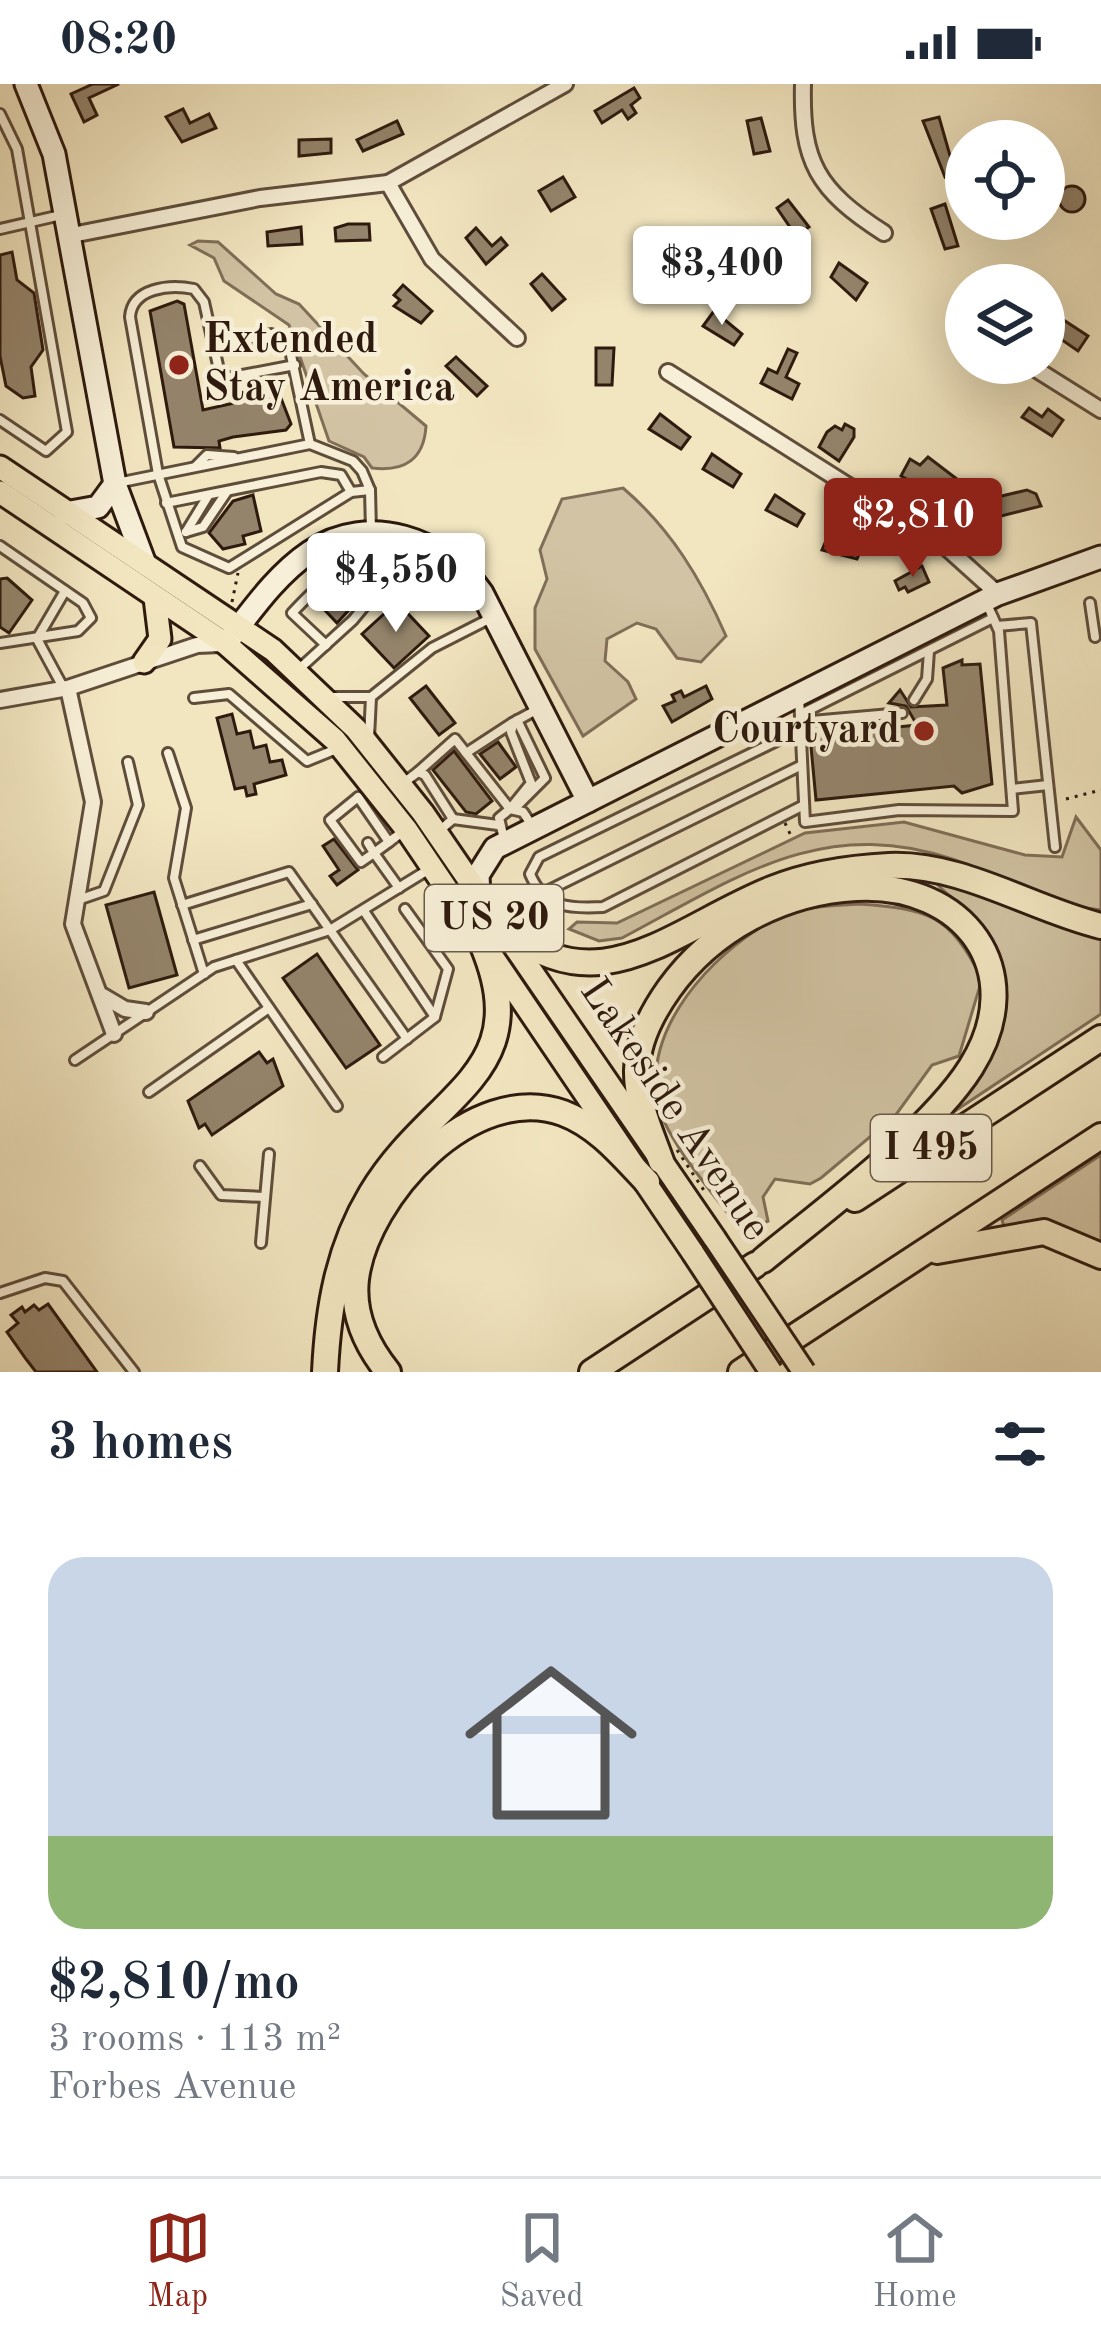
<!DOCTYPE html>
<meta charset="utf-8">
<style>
:root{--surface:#fff;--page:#f6f6f7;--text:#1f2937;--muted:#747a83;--line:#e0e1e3;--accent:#8f2418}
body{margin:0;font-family:"Old Standard TT",serif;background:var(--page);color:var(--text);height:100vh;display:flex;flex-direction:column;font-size:45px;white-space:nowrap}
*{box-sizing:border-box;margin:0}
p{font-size:39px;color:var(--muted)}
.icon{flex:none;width:66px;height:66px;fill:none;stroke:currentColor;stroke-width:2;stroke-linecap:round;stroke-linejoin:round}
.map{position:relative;height:1288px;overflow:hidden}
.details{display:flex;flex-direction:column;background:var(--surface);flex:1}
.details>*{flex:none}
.fabs{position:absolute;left:945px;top:36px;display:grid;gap:24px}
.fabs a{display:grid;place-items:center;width:120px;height:120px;border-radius:50%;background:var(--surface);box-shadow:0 12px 48px #0002;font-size:60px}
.price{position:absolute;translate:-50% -102px;padding:0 27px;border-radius:12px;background:#fff;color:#222;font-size:39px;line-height:78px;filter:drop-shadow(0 3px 6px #0008)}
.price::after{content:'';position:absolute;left:50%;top:72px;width:36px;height:27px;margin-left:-18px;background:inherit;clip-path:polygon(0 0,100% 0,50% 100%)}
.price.active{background:var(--accent);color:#fff}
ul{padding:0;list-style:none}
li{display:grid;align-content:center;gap:24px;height:636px;padding:0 48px}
li span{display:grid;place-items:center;height:372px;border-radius:36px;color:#555}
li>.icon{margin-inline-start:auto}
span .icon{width:216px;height:216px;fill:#fffc;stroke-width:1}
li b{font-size:51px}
h2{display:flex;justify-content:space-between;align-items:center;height:144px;padding:0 48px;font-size:51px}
.status{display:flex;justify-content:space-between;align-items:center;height:84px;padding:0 60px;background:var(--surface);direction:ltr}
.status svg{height:33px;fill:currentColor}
.tabs{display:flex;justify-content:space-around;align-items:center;height:168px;border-top:3px solid var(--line);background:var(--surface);font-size:33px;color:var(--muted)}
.tabs a{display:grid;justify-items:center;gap:6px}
.tabs .active{color:var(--accent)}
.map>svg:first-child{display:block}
.green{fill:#d1c3a3;stroke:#806e58;stroke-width:3}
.building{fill:#94846b;stroke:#2e1a0e;stroke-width:3}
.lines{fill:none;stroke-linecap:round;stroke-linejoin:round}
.lane-casing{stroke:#5f4d3b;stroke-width:14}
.street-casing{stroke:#5f4d3b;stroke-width:20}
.secondary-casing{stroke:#2e1a0e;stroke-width:27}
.primary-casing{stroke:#2e1a0e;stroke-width:27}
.highway-casing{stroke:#2e1a0e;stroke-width:30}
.path{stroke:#2e1a0e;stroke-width:3;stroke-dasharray:3 6;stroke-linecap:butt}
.lane{stroke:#f7efd7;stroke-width:8}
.street{stroke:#f7efd7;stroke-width:14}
.secondary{stroke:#f7efd7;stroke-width:21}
.primary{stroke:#f2e6c1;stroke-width:21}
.highway{stroke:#f2e6c1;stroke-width:24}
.primary-bridge-casing{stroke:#2e1a0e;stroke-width:27;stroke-linecap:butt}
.primary-bridge{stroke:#f2e6c1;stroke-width:21}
.poi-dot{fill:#8f2418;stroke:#f7efd7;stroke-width:4.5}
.labels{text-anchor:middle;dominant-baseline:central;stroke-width:9;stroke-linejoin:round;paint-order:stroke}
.shield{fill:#f7efd7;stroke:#6a5a4a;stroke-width:3}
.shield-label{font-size:39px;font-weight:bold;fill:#2e1a0e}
.poi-label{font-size:42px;font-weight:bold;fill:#2e1a0e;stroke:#f7efd7;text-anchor:start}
.street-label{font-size:42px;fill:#2e1a0e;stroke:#f7efd7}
</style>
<div class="status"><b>08:20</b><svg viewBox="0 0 49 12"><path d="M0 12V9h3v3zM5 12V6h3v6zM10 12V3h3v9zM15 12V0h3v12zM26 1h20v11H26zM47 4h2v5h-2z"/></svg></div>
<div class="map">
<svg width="1101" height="1288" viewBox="0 0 1101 1288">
<rect width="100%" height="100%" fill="#f2e6c1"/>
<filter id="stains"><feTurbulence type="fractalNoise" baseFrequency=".00167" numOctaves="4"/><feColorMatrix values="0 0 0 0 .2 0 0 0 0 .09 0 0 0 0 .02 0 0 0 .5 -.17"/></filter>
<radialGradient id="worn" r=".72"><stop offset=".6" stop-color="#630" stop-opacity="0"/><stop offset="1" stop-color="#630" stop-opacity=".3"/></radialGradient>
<!-- green -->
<g class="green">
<path d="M198,157L218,158L276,210L299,220L364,290L426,342C424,375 405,388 372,384L364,373L329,357L289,241L224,197L214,174L190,161Z"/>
<path d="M623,404C671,445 701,495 726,552L701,578L677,574L656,545L637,539L607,555L605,577L628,598L636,615L583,652L535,565V524L547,495L540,466L562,415Z"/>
<path d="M1076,733L1101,766V826C1050,821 1001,792 952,775C821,731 734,795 622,854L599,857L569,845L577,838L617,839L805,749L904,738L1025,771L1062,773Z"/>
<path d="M932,794L1101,850V930L952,1029L949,1025C999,972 1028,896 973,832C961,818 944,811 932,794Z"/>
<path d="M859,820C929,825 949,830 982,895L959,972L932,981L895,1032L821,1094L810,1100L775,1095L763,1113L768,1137L742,1148C719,1116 663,1054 657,1016C645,942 711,872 769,838C794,822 830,822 859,820Z"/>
<path d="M1101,1071V1160C1068,1143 1040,1135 1004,1143L1002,1136Z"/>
</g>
<!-- building -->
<g class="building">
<polygon points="93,0 119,0 89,14 97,31 84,38 71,10"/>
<polygon points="634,4 640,14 631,21 636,29 628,35 622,26 602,39 595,27"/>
<polygon points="183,25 190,39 209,30 216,44 182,58 166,33"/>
<polygon points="939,33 955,89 945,93 923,37"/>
<polygon points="761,34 770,67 754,70 747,37"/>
<polygon points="397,37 403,50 363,67 357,56"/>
<polygon points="331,55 331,69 299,72 299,56"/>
<polygon points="563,93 575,113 551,127 539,107"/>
<circle cx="1072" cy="115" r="13"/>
<polygon points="788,116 809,143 796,152 777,124"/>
<polygon points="945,120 958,162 945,165 931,125"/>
<polygon points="348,140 369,140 370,156 336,157 335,144"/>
<polygon points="301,143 302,160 268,162 267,148"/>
<polygon points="476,144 492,162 501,154 507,161 486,180 466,154"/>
<polygon points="12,168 17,196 34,209 43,266 31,283 35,312 23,314 6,302 0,272 0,171"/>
<polygon points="839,179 867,199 856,216 831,193"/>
<polygon points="542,190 565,215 552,226 531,200"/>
<polygon points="403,201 432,227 421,239 394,222 400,216 394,211"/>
<polygon points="177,217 184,220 203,326 279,309 291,340 286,346 233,353 219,357 220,364 174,363 150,227"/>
<polygon points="714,227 742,250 734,261 703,242"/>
<polygon points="1059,233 1088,252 1078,267 1049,247"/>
<polygon points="596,264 614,264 612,301 596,301"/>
<polygon points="788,265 797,269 786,293 799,300 792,315 761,299 768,285 777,289"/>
<polygon points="456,273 487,302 477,312 446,282"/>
<polygon points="1029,324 1042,333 1048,325 1063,336 1052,352 1022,333"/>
<polygon points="660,330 690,353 681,365 649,345"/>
<polygon points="845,340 854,345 854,353 839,377 819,363 827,348 835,342 842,346"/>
<polygon points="712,370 741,390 733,403 703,385"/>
<polygon points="928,373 962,399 955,411 932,398 921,403 901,392 910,375 920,381"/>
<polygon points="1027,406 1036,410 1041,422 1001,432 993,414"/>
<polygon points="253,411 261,447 243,452 245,460 223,465 209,449 233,417"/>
<polygon points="775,411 804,430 797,442 766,426"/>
<polygon points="832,443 863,461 857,475 822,466"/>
<polygon points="922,482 929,498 908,508 905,503 899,506 895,497"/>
<polygon points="7,494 32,516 9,549 0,543 0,495"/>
<polygon points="361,497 368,505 337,539 320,521 344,499"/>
<polygon points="397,518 429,552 394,584 362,550"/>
<polygon points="962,576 962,581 980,580 992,700 962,709 954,702 816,716 810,652 917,641 906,622 889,619 900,606 911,623 947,621 943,584"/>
<polygon points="426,602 455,639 439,651 410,614"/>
<polygon points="706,602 712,615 672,638 663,622 675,617 672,611 681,607 684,613"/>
<polygon points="232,630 237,650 250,647 254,664 266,661 270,678 282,676 286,691 254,700 256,710 247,712 245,703 235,705 217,634"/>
<polygon points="498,658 516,683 500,695 480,670"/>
<polygon points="454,667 492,717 476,730 466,728 433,686"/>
<polygon points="334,755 358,786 337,801 330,792 339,786 323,762"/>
<polygon points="154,808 177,891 129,904 106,821"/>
<polygon points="317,870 380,961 346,984 283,894"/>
<polygon points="259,968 267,979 273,975 283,1002 212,1051 205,1040 199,1044 188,1017"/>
<polygon points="48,1220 97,1288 36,1288 26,1275 7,1248 18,1239 11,1231 22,1223 25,1228 34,1221 39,1226"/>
</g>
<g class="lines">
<defs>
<g id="lane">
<polyline points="0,30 17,65 67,348 46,367 0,336"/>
<polyline points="0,145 61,131"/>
<polyline points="214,262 271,250 288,257 310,360"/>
<path d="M295,281L221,295L204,218L194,205C169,200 132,204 130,233L158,390L182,463L229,484L351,408L370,406"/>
<polyline points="196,382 207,371 234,373"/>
<polyline points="117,399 310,360 353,377 362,387 370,406 371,447"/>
<polyline points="166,419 321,388 341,391 351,408"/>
<polyline points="186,448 203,443 226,409"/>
<polyline points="186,448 208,412"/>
<polyline points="0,462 83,519 91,534 78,547 0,559"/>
<polyline points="1090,519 1095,553"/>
<polyline points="997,542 1031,539 1055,763"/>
<polyline points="38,553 65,507"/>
<polyline points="37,555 64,605"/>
<path d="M326,561L292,529C324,495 340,480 387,494"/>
<polyline points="298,586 353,536 414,462"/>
<polyline points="799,612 805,738 899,726 1013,727 999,547 986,518"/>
<polyline points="331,613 371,613 432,564 489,535"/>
<polyline points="194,614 229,610 307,677 339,664"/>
<polyline points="914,616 927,595 929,567"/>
<polyline points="803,629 993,534"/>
<polyline points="800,638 902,629"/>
<path d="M797,647L539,773L530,790C544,824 570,825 603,823L804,721"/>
<polyline points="369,654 371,613"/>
<polyline points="168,669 186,724 174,794 204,890"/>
<polyline points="466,669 510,725 531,699 511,648 514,638 540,624"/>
<polyline points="418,688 455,655 466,669 512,639"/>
<polyline points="402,700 418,688 425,691 453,735 439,747"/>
<polyline points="1012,705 1048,701"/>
<polyline points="358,713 389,758 405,746"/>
<polyline points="357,714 330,736 361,778 374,769 368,759"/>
<polyline points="515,724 545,694 517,636"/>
<polyline points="453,735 498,741"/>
<polyline points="504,755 499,734 510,725 523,728 533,743"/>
<polyline points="389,758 374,769 399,804"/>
<polyline points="541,810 800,682"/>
<polyline points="75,817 104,807 138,721 128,678"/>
<polyline points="182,821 289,788 407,955"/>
<polyline points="364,827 435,933"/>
<polyline points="193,856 312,820"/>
<polyline points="236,876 337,1022"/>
<polyline points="383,973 435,933 448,885 405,825"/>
<polyline points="75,976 214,883 330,846 431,784"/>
<polyline points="149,1008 269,924"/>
<polyline points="200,1082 221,1111 264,1113"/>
<polyline points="261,1159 269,1070"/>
<polyline points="0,1209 45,1194 63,1197 134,1288"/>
</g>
<g id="street">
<path d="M803,0C801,78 817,106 884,149"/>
<polyline points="388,99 432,175 517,254"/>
<polyline points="72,151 260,114 388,99 565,0"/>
<polyline points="1034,284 1101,326"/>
<polyline points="668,288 947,464 998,510"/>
<polyline points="68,604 93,718 73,840 114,950"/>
<polyline points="0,616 68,604 197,561 221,560"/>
<polyline points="103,912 125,925 146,928"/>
</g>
<g id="secondary">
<polyline points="26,0 54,70 115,400 145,480"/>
<polyline points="65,429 98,423 115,400"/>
<path d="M228,557C252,526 277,490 310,468C369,428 445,455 482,509L588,717"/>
<polyline points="479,812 478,791 495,764 998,510 1101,473"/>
</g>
<g id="primary">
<polyline points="0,383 273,566 356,645 423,729 715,1155"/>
<polyline points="0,408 226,560 335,656 406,745 693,1169"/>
<polyline points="144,578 160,555 155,514"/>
</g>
<g id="highway">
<path d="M496,837C597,929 672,845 772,805C809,790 850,784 889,782C963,779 1031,825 1101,842"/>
<path d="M661,1077C651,1049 637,1019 637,989C636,958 652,929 669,905C712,845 782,808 856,804C964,798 1031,887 971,983C930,1048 824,1126 763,1176"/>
<polyline points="855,1115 1101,954"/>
<polyline points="937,1167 1044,1148 1101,1172"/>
<path d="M325,1288C328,1225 338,1165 371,1110C435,1003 546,991 475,844"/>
<path d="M388,1288C367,1262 352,1230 356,1195C366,1112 473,996 563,1029C598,1042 622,1072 647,1098"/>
<polyline points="592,1288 755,1181"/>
<polyline points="741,1288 1101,1052"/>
</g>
</defs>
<!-- lane casing -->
<use href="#lane" class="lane-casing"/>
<!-- street casing -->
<use href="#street" class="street-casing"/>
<!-- secondary casing -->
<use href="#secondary" class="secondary-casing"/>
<!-- primary casing -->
<use href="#primary" class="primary-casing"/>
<!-- highway casing -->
<use href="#highway" class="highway-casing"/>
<!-- path -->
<g class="path">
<polyline points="232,518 238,489"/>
<polyline points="1066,715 1101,706"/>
<polyline points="785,739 791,752"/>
<polyline points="677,1066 705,1108"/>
</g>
<!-- lane -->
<use href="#lane" class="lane"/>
<!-- street -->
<use href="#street" class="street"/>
<!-- secondary -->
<use href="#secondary" class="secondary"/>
<!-- primary -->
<use href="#primary" class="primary"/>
<!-- highway -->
<use href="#highway" class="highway"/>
<defs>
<g id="primary-bridge">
<polyline points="715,1155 804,1288"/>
<polyline points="693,1169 771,1288"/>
</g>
</defs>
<!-- primary-bridge casing -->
<use href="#primary-bridge" class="primary-bridge-casing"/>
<!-- primary-bridge -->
<use href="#primary-bridge" class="primary-bridge"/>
</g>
<!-- markers -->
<g class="poi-dot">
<circle cx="179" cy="281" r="12"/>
<circle cx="924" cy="647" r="12"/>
</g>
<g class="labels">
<!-- shield labels -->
<g class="shield">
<rect x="425" y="801" width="138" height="66" rx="9"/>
<rect x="871" y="1031" width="120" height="66" rx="9"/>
</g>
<g class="shield-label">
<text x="494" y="834">US 20</text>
<text x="931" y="1064">I 495</text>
</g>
<!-- poi labels -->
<g class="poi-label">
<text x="203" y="257">Extended<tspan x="203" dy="48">Stay America</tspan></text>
<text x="900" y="647" text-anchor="end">Courtyard</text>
</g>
<!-- street labels -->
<g class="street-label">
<text transform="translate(674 1026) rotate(56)">Lakeside Avenue</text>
</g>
</g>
<rect width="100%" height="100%" filter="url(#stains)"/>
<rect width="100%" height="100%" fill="url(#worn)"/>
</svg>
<div class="fabs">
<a><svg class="icon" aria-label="locate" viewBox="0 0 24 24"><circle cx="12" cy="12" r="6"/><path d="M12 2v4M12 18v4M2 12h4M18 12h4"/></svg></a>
<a><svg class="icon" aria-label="layers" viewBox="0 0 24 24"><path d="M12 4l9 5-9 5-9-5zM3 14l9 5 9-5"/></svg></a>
</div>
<b class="price" style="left:722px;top:244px">$3,400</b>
<b class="price active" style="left:913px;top:496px">$2,810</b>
<b class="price" style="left:396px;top:551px">$4,550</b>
</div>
<section class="details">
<h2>3 homes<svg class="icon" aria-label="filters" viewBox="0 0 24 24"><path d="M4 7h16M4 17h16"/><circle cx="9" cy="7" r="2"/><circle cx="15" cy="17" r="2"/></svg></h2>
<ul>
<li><span style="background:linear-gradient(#c9d6e8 75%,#8fb573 0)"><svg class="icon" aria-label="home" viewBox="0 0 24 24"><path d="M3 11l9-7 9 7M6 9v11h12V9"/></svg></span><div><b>$2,810/mo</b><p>3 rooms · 113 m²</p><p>Forbes Avenue</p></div></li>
</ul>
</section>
<nav class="tabs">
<a class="active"><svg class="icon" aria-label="map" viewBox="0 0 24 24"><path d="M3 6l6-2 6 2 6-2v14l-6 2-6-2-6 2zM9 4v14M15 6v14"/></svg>Map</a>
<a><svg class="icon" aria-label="saved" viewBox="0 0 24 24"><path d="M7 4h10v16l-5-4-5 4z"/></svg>Saved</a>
<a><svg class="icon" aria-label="home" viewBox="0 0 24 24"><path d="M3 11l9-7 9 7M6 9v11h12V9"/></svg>Home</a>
</nav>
